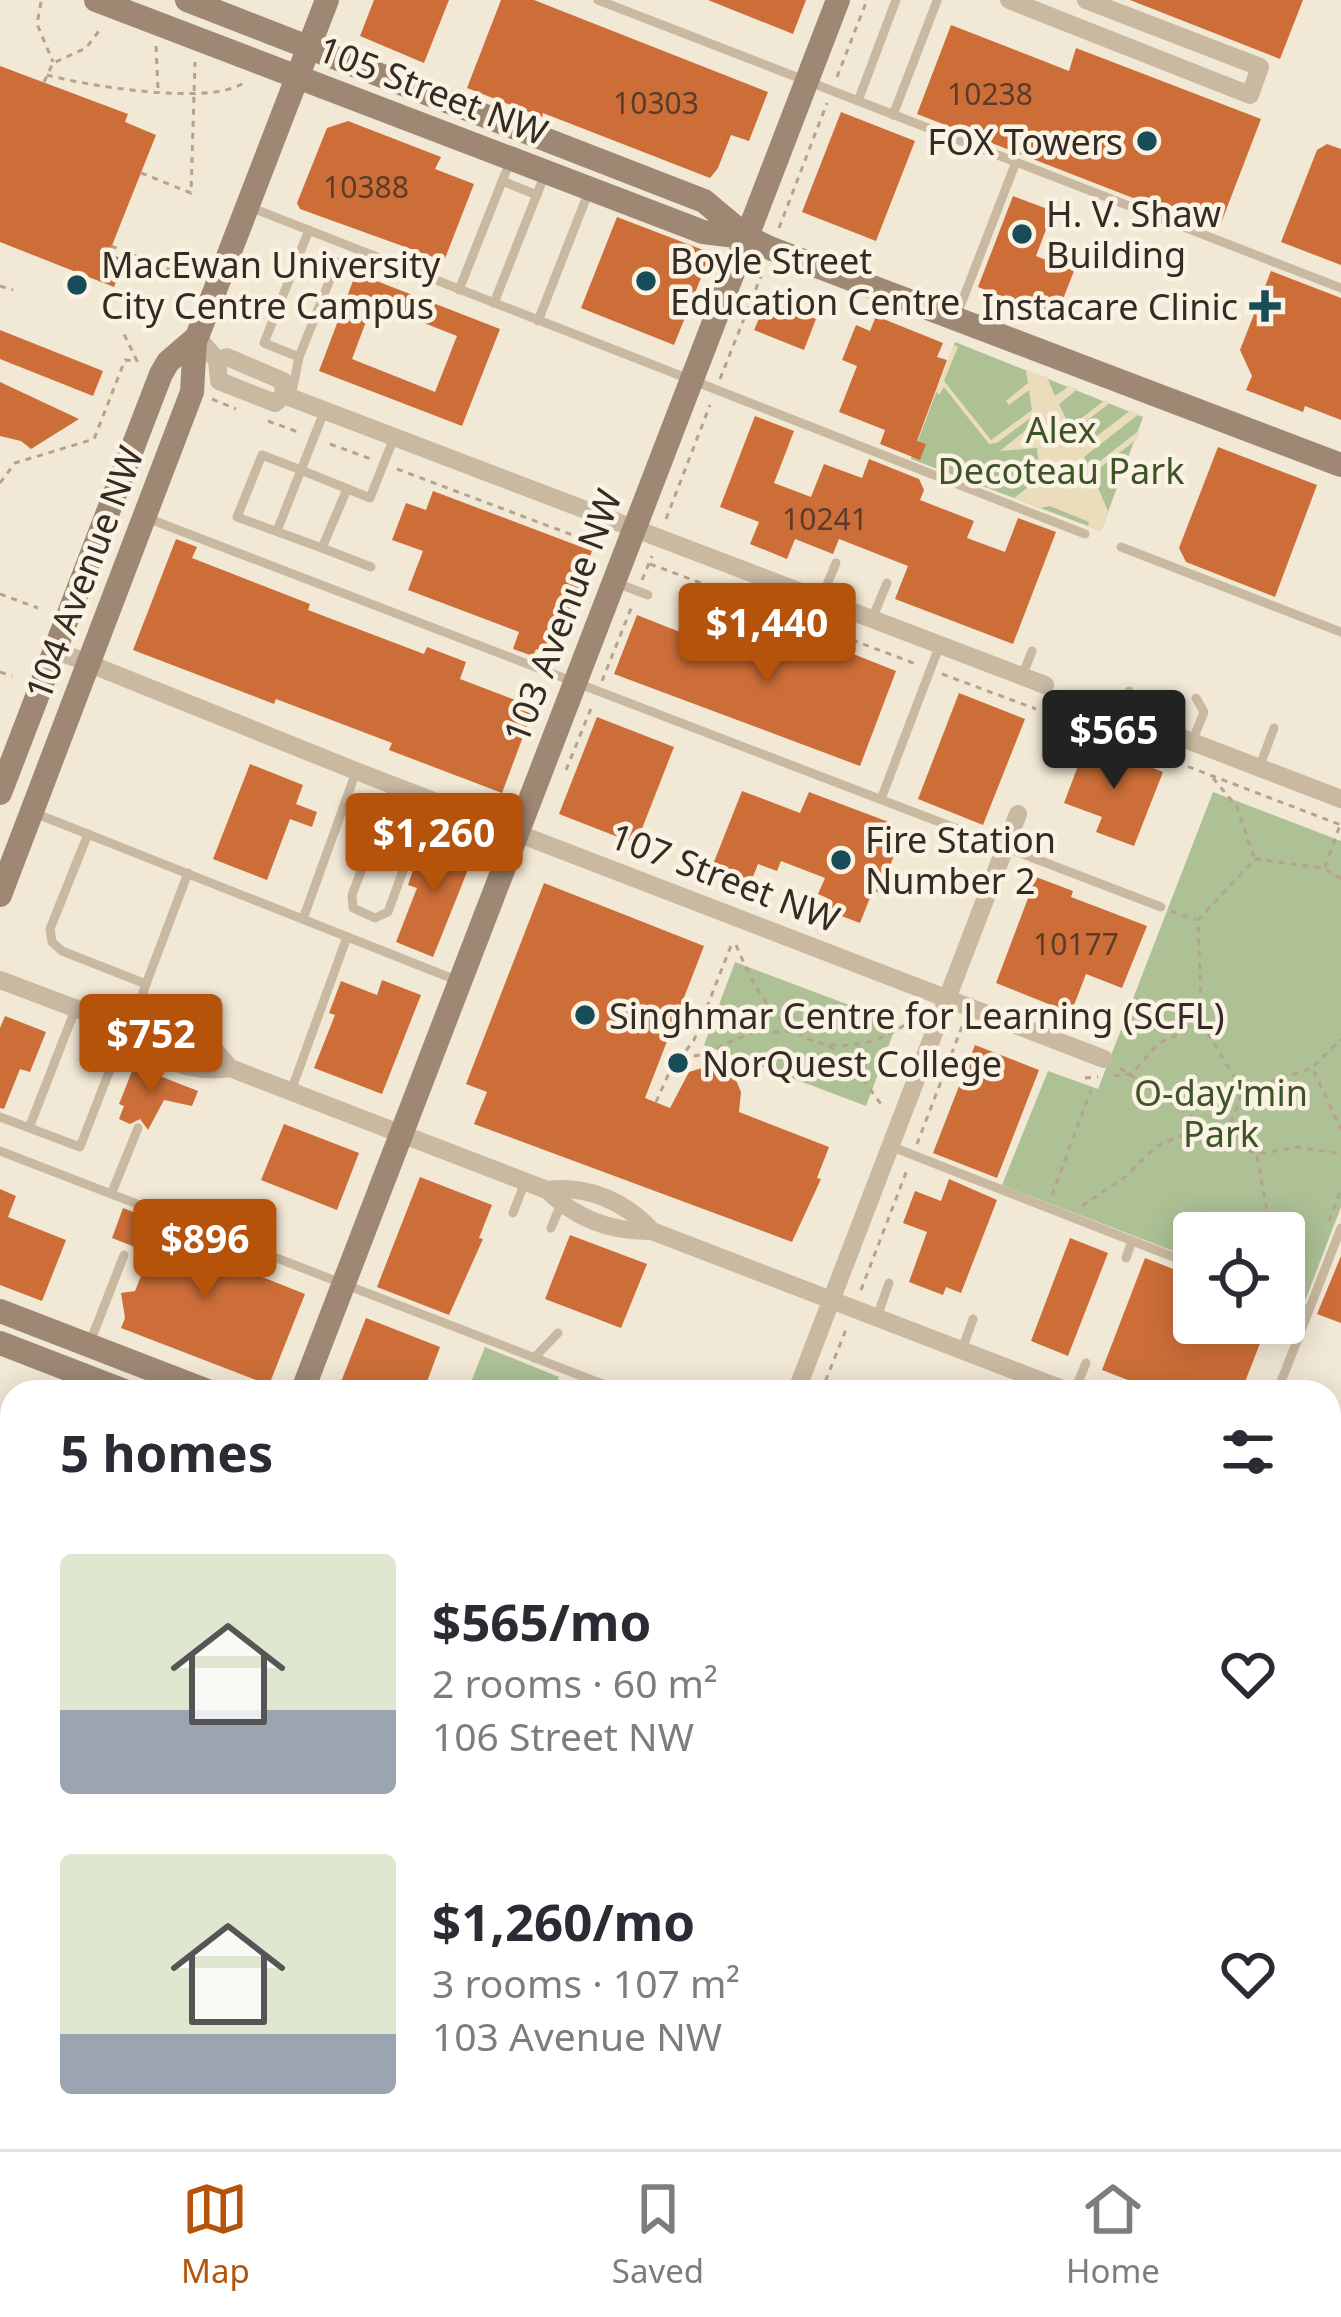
<!DOCTYPE html>
<meta charset="utf-8">
<style>
:root{--surface:#fff;--page:#f2f2f3;--text:#2b2b33;--muted:#7c7c81;--line:#e1e1e2;--accent:#b45309}
body{margin:0;font-family:"Noto Sans",sans-serif;background:var(--page);color:var(--text);height:100vh;display:flex;flex-direction:column;font-size:45px;white-space:nowrap}
*{box-sizing:border-box;margin:0}
p{font-size:39px;color:var(--muted)}
.icon{flex:none;width:66px;height:66px;fill:none;stroke:currentColor;stroke-width:2;stroke-linecap:round;stroke-linejoin:round}
.map{position:relative;flex:1;overflow:hidden}
.panel{position:absolute;left:0px;top:1380px;width:1341px;height:771px;display:flex;flex-direction:column;background:var(--surface);border-radius:36px 36px 0 0;box-shadow:0 6px 30px #0003}
.panel>*{flex:none}
.fabs{position:absolute;left:1173px;top:1212px;display:grid;gap:24px}
.fabs a{display:grid;place-items:center;width:132px;height:132px;border-radius:12px;background:var(--surface);box-shadow:0 6px 30px #0003;font-size:60px}
.price{position:absolute;translate:-50% -102px;padding:0 27px;border-radius:12px;background:var(--accent);color:#fff;font-size:39px;line-height:78px;filter:drop-shadow(0 3px 6px #0008)}
.price::after{content:'';position:absolute;left:50%;top:72px;width:36px;height:27px;margin-left:-18px;background:inherit;clip-path:polygon(0 0,100% 0,50% 100%)}
.price.current{background:#222;color:#fff}
ul{padding:0;list-style:none}
li{display:flex;align-items:center;gap:36px;height:300px;padding:0 60px}
li span{display:grid;place-items:center;flex:none;width:336px;height:240px;border-radius:12px;color:#555}
li>.icon{margin-inline-start:auto}
span .icon{width:144px;height:144px;fill:#fffc;stroke-width:1}
li b{font-size:51px}
h2{display:flex;justify-content:space-between;align-items:center;height:144px;padding:0 60px;font-size:51px}
.dock{display:flex;justify-content:space-around;align-items:center;height:168px;border-top:3px solid var(--line);background:var(--surface);font-size:33px;color:var(--muted)}
.dock a{display:grid;justify-items:center;gap:6px}
.dock .current{color:var(--accent)}
.map>svg:first-child{display:block}
.green{fill:#adc195}
.plaza{fill:#ebdcbb}
.building{fill:#cd6e38;fill-rule:evenodd}
.lines{fill:none;stroke-linecap:round;stroke-linejoin:round}
.path{stroke:#b6a38c;stroke-width:3;stroke-dasharray:6 6;stroke-linecap:butt}
.lane{stroke:#cab9a1;stroke-width:9}
.street{stroke:#cab9a1;stroke-width:18}
.secondary{stroke:#9e8773;stroke-width:24}
.poi-dot{fill:#184c58;stroke:#faf2e2;stroke-width:4.5}
.labels{text-anchor:middle;dominant-baseline:central;stroke-width:9;stroke-linejoin:round;paint-order:stroke}
.number-label{font-size:30px;fill:#5a3c29}
.street-label{font-size:36px;fill:#342b24;stroke:#faf2e2}
.poi-label{font-size:36px;fill:#342b24;stroke:#faf2e2;text-anchor:start}
.park-label{font-size:36px;fill:#3e5427;stroke:#faf2e2}
</style>
<div class="map">
<svg width="1341" height="2149" viewBox="0 0 1341 2149">
<rect width="100%" height="100%" fill="#f2e8d6"/>
<!-- green -->
<g class="green">
<polygon points="955,342 1143,417 1101,531 911,459"/>
<polygon points="1213,792 1341,841 1341,1207 1305,1301 1284,1293 1284,1233 1194,1233 1194,1259 1002,1185 1048,1071 1098,1089"/>
<polygon points="735,962 897,1023 866,1106 704,1045"/>
<polygon points="485,1347 559,1377 554,1392 467,1392"/>
</g>
<!-- plaza -->
<polygon class="plaza" points="954,345 958,347 944,381 991,440 1032,410 1029,390 1009,405 1006,401 1028,383 1026,370 1047,377 1055,396 1069,386 1078,389 1059,404 1070,427 1105,400 1111,402 1072,432 1080,449 1131,410 1139,414 1084,457 1090,469 1141,429 1137,439 1092,474 1108,511 1101,531 1088,526 1089,522 1050,506 1041,508 1014,498 1040,478 1037,448 1000,451 1033,424 1033,416 997,443 989,444 944,387 939,395 936,391"/>
<!-- building -->
<g class="building">
<polygon points="374,0 449,0 424,63 360,36"/>
<polygon points="501,0 534,0 768,92 749,141 731,135 718,168 710,178 543,113 542,117 467,88"/>
<polygon points="708,0 806,0 793,34"/>
<polygon points="1130,0 1303,0 1280,59"/>
<polygon points="951,25 1069,71 1076,48 1261,119 1218,231 917,114"/>
<polygon points="0,66 128,114 125,122 156,135 109,253 125,260 114,287 0,242"/>
<polygon points="841,112 915,141 876,241 802,212"/>
<polygon points="348,121 441,157 435,169 474,184 444,261 300,209 297,203 327,128"/>
<polygon points="1327,144 1341,149 1341,265 1281,242 1317,150"/>
<polygon points="1013,196 1053,211 1036,256 1074,271 1056,317 978,287"/>
<polygon points="617,217 711,253 674,345 581,308"/>
<polygon points="1271,271 1341,298 1341,420 1305,406 1303,412 1246,390 1252,376 1240,350"/>
<path d="M356,273L500,329L462,426L319,371ZM373,303L457,336L435,392L352,359Z"/>
<polygon points="767,300 816,319 804,350 754,330"/>
<polygon points="876,316 943,343 937,357 947,360 917,441 926,444 920,460 880,444 885,430 839,412 857,366 842,360 856,325 870,331"/>
<polygon points="0,330 103,371 93,396 0,359"/>
<polygon points="0,382 79,419 31,449 21,441 0,436"/>
<polygon points="755,416 794,431 774,483 811,497 824,464 862,478 869,459 919,479 924,490 920,500 974,521 967,538 1005,552 1018,518 1056,532 1013,644 895,599 908,566 839,539 833,554 795,539 787,559 750,544 759,522 720,507"/>
<polygon points="1218,447 1317,485 1275,597 1186,562 1179,548"/>
<polygon points="433,491 592,551 553,656 536,649 533,656 513,649 519,632 408,590 423,551 392,540 406,503 426,510"/>
<polygon points="176,539 197,547 192,558 310,604 308,610 424,654 427,647 466,662 460,679 534,707 502,793 389,750 392,743 276,699 274,704 133,650"/>
<polygon points="637,615 748,659 758,636 796,650 803,634 896,671 860,766 614,674"/>
<polygon points="959,693 1025,719 983,825 918,799"/>
<polygon points="597,717 674,747 636,844 559,814"/>
<polygon points="1087,742 1163,772 1134,846 1096,832 1102,817 1064,803"/>
<polygon points="250,764 303,785 296,804 317,812 312,827 290,819 267,880 213,859"/>
<polygon points="742,791 800,813 809,792 894,824 890,834 900,838 888,872 893,874 885,895 873,890 860,923 823,909 827,898 818,894 825,878 781,861 777,871 758,864 749,887 710,872"/>
<polygon points="437,837 475,852 433,957 396,942 417,888 408,885 418,855 429,859"/>
<polygon points="1036,877 1073,891 1071,897 1147,926 1122,988 1086,974 1071,1013 996,983"/>
<polygon points="544,883 704,946 645,1098 670,1108 689,1072 712,1065 728,1071 736,1080 741,1092 739,1112 829,1147 817,1178 821,1179 792,1242 474,1124 487,1092 466,1084"/>
<polygon points="382,980 421,995 382,1094 314,1068 335,1015 329,1013 341,981 377,995"/>
<polygon points="5,1016 46,1032 30,1072 20,1069 4,1109 0,1108 0,1028"/>
<polygon points="975,1045 1039,1070 997,1178 933,1153"/>
<polygon points="134,1066 198,1091 192,1106 164,1100 148,1130 140,1119 130,1124 119,1119 124,1106 119,1104"/>
<polygon points="284,1124 359,1153 337,1210 261,1180"/>
<polygon points="420,1177 492,1205 479,1238 483,1239 449,1315 377,1287"/>
<polygon points="949,1179 997,1200 961,1293 946,1287 943,1295 909,1282 927,1232 903,1223 915,1191 941,1201"/>
<polygon points="0,1189 16,1196 8,1217 66,1240 42,1301 0,1285"/>
<polygon points="123,1208 237,1252 232,1265 305,1294 269,1385 121,1328 125,1318 121,1293 135,1291 150,1253 112,1238"/>
<polygon points="570,1235 647,1264 621,1328 545,1299"/>
<polygon points="1070,1238 1108,1253 1068,1356 1031,1341"/>
<polygon points="1341,1256 1341,1323 1317,1314"/>
<polygon points="1145,1258 1194,1277 1194,1323 1268,1323 1241,1392 1159,1392 1102,1370"/>
<polygon points="366,1318 440,1347 423,1392 337,1392"/>
</g>
<g class="lines">
<!-- path -->
<g class="path">
<polyline points="41,2 37,24 53,62"/>
<polyline points="156,46 158,88"/>
<path d="M47,75C88,86 211,106 243,83"/>
<polyline points="837,77 867,0"/>
<polyline points="44,82 53,63 86,48 102,27"/>
<polyline points="141,173 191,193 195,62"/>
<polyline points="779,228 827,103"/>
<polyline points="111,246 171,270"/>
<polyline points="0,286 13,290"/>
<polyline points="720,379 763,271"/>
<polyline points="212,399 236,409"/>
<polyline points="268,421 298,432"/>
<polyline points="330,444 371,459"/>
<polyline points="397,469 607,548"/>
<polyline points="0,483 15,463 94,439 125,360 137,361 124,334"/>
<polyline points="666,519 710,405"/>
<polyline points="650,564 736,596"/>
<polyline points="642,580 652,556"/>
<polyline points="0,594 38,608"/>
<polyline points="762,606 916,664"/>
<polyline points="0,672 12,676"/>
<polyline points="942,674 1036,709"/>
<polyline points="602,681 632,606"/>
<polyline points="1087,728 1341,825"/>
<polyline points="566,770 592,706"/>
<polyline points="1213,778 1237,807 1254,858"/>
<polyline points="1325,867 1340,825"/>
<polyline points="1341,879 1324,868 1255,859 1198,920 1202,1024 1243,1091 1312,1068 1341,1039"/>
<polyline points="1171,911 1196,920"/>
<path d="M736,945C760,1002 792,1058 865,1043C883,1039 901,1027 917,1018"/>
<polyline points="829,1046 851,1063 883,1107"/>
<polyline points="682,1058 700,1055 751,1033 793,1031"/>
<polyline points="1120,1068 1225,1139 1242,1093"/>
<polyline points="1314,1071 1341,1130"/>
<polyline points="1114,1076 1131,1074 1159,1043 1201,1025"/>
<polyline points="1085,1078 1098,1077"/>
<polyline points="656,1102 669,1073 694,1040 732,943"/>
<polyline points="1227,1140 1257,1154 1298,1147 1341,1154"/>
<polyline points="917,1144 963,1024"/>
<polyline points="1257,1156 1271,1233"/>
<polyline points="1052,1195 1091,1090"/>
<polyline points="1082,1206 1125,1177 1157,1146 1203,1126"/>
<polyline points="1329,1221 1341,1189"/>
<polyline points="1284,1263 1297,1288"/>
<polyline points="861,1290 907,1170"/>
<polyline points="821,1392 847,1327"/>
<polyline points="0,1663 12,1668"/>
<polyline points="537,2147 540,2139"/>
<polyline points="512,2149 516,2139"/>
<polyline points="715,2149 723,2139"/>
<polyline points="813,2149 818,2139"/>
</g>
<!-- lane -->
<g class="lane">
<polyline points="598,0 1341,288"/>
<polyline points="858,101 896,0"/>
<polyline points="893,115 937,1"/>
<polyline points="502,181 537,195"/>
<polyline points="252,208 1085,534"/>
<polyline points="459,290 511,159"/>
<polyline points="494,303 545,174"/>
<polyline points="956,317 1016,162"/>
<polyline points="538,321 589,191"/>
<polyline points="299,357 264,343 309,230"/>
<polyline points="291,397 299,357 337,262"/>
<polyline points="324,412 301,470 370,498 395,435"/>
<polyline points="347,489 322,548 371,567"/>
<polyline points="147,518 1161,907"/>
<polyline points="277,531 301,470 262,455 237,517 322,548"/>
<polyline points="1121,547 1341,632"/>
<polyline points="614,582 648,595"/>
<polyline points="821,599 836,563"/>
<polyline points="872,619 887,583"/>
<polyline points="740,631 761,576"/>
<polyline points="1023,674 1032,651"/>
<polyline points="1121,713 1129,691"/>
<polyline points="1157,728 1166,706"/>
<polyline points="1192,742 1204,712 1196,698"/>
<polyline points="1259,768 1274,728"/>
<polyline points="394,785 352,895 353,908 375,918 388,912 429,799"/>
<polyline points="881,799 939,647"/>
<polyline points="32,812 456,980"/>
<polyline points="88,834 50,929 52,942 62,951 146,984 130,1030"/>
<polyline points="303,919 356,772"/>
<polyline points="146,984 188,873"/>
<polyline points="291,1091 347,937"/>
<polyline points="0,1117 80,1147 126,1028"/>
<polyline points="29,1128 75,1010"/>
<polyline points="890,1146 1194,1265"/>
<polyline points="0,1151 623,1392"/>
<polyline points="112,1192 138,1128"/>
<polyline points="513,1213 525,1182"/>
<polyline points="551,1228 561,1204"/>
<polyline points="1126,1258 1132,1241"/>
<polyline points="1284,1300 1309,1310"/>
<polyline points="877,1317 889,1283"/>
<polyline points="89,1345 124,1255"/>
<polyline points="962,1350 973,1319"/>
<polyline points="534,1358 558,1333"/>
<polyline points="1074,1392 1086,1363"/>
<polyline points="1277,1392 1341,1228"/>
<polyline points="0,1832 12,1837"/>
<polyline points="345,2149 349,2139"/>
<polyline points="984,2149 988,2139"/>
</g>
<!-- street -->
<g class="street">
<polyline points="1009,0 1250,95 1260,67 1086,0"/>
<polyline points="197,337 217,360 219,381 275,403 284,395"/>
<polyline points="217,360 227,357 283,381 284,395"/>
<polyline points="284,395 1045,685"/>
<polyline points="55,650 356,771 1104,1059"/>
<polyline points="1096,705 1341,799"/>
<path d="M0,980L138,1032L158,1027L173,1033L213,1048L230,1068L547,1190C576,1219 612,1232 652,1231L1070,1392"/>
<path d="M138,1032C156,1063 196,1073 230,1068"/>
<path d="M547,1190C587,1185 625,1201 652,1231"/>
<polyline points="796,1392 1018,814"/>
<polyline points="1329,1489 1341,1494"/>
<polyline points="12,2149 16,2139"/>
</g>
<!-- secondary -->
<g class="secondary">
<polyline points="96,0 703,232 744,237"/>
<polyline points="187,0 704,201 747,237 772,249 1341,465"/>
<polyline points="0,793 161,374 168,362 197,337 327,0"/>
<polyline points="0,895 192,392 195,341"/>
<polyline points="0,1311 210,1392"/>
<polyline points="0,1343 127,1392"/>
<polyline points="302,1392 838,0"/>
<polyline points="1329,1727 1341,1696"/>
<polyline points="1329,1822 1341,1827"/>
<polyline points="1329,1852 1341,1857"/>
<polyline points="0,2023 12,2028"/>
<polyline points="299,2139 325,2149"/>
<polyline points="1217,2139 1244,2149"/>
<polyline points="1168,2149 1172,2139"/>
</g>
</g>
<!-- markers -->
<g class="poi-dot">
<circle cx="1147" cy="141" r="12"/>
<circle cx="1022" cy="234" r="12"/>
<circle cx="646" cy="281" r="12"/>
<circle cx="77" cy="285" r="12"/>
<path d="M1259 288h12v12h12v12h-12v12h-12v-12h-12v-12h12z"/>
<circle cx="841" cy="860" r="12"/>
<circle cx="585" cy="1015" r="12"/>
<circle cx="678" cy="1063" r="12"/>
</g>
<g class="labels">
<!-- number labels -->
<g class="number-label">
<text x="990" y="93">10238</text>
<text x="656" y="102">10303</text>
<text x="366" y="186">10388</text>
<text x="825" y="518">10241</text>
<text x="1076" y="943">10177</text>
</g>
<!-- street labels -->
<g class="street-label">
<text transform="translate(433 90) rotate(21)">105 Street NW</text>
<text transform="translate(84 573) rotate(-69)">104 Avenue NW</text>
<text transform="translate(562 616) rotate(-69)">103 Avenue NW</text>
<text transform="translate(725 877) rotate(21)">107 Street NW</text>
</g>
<!-- poi labels -->
<g class="poi-label">
<text x="1123" y="141" text-anchor="end">FOX Towers</text>
<text x="1046" y="213">H. V. Shaw<tspan x="1046" dy="41">Building</tspan></text>
<text x="670" y="260">Boyle Street<tspan x="670" dy="41">Education Centre</tspan></text>
<text x="101" y="264">MacEwan University<tspan x="101" dy="41">City Centre Campus</tspan></text>
<text x="1238" y="306" text-anchor="end">Instacare Clinic</text>
<text x="865" y="839">Fire Station<tspan x="865" dy="41">Number 2</tspan></text>
<text x="609" y="1015">Singhmar Centre for Learning (SCFL)</text>
<text x="702" y="1063">NorQuest College</text>
</g>
<!-- park labels -->
<g class="park-label">
<text x="1061" y="429">Alex<tspan x="1061" dy="41">Decoteau Park</tspan></text>
<text x="1221" y="1092">O-day'min<tspan x="1221" dy="41">Park</tspan></text>
</g>
</g>
</svg>
<div class="fabs">
<a><svg class="icon" aria-label="locate" viewBox="0 0 24 24"><circle cx="12" cy="12" r="6"/><path d="M12 2v4M12 18v4M2 12h4M18 12h4"/></svg></a>
</div>
<b class="price" style="left:767px;top:685px">$1,440</b>
<b class="price current" style="left:1114px;top:792px">$565</b>
<b class="price" style="left:434px;top:895px">$1,260</b>
<b class="price" style="left:151px;top:1096px">$752</b>
<b class="price" style="left:205px;top:1301px">$896</b>
<section class="panel">
<h2>5 homes<svg class="icon" aria-label="filters" viewBox="0 0 24 24"><path d="M4 7h16M4 17h16"/><circle cx="9" cy="7" r="2"/><circle cx="15" cy="17" r="2"/></svg></h2>
<ul>
<li><span style="background:linear-gradient(#dfe7d0 65%,#9aa5b1 0)"><svg class="icon" aria-label="home" viewBox="0 0 24 24"><path d="M3 11l9-7 9 7M6 9v11h12V9"/></svg></span><div><b>$565/mo</b><p>2 rooms · 60 m²</p><p>106 Street NW</p></div><svg class="icon" aria-label="heart" viewBox="0 0 24 24"><path d="M12 20l-8-8c-3-5 5-10 8-4 3-6 11-1 8 4z"/></svg></li>
<li><span style="background:linear-gradient(#dfe7d0 75%,#9aa5b1 0)"><svg class="icon" aria-label="home" viewBox="0 0 24 24"><path d="M3 11l9-7 9 7M6 9v11h12V9"/></svg></span><div><b>$1,260/mo</b><p>3 rooms · 107 m²</p><p>103 Avenue NW</p></div><svg class="icon" aria-label="heart" viewBox="0 0 24 24"><path d="M12 20l-8-8c-3-5 5-10 8-4 3-6 11-1 8 4z"/></svg></li>
</ul>
</section>
</div>
<nav class="dock">
<a class="current"><svg class="icon" aria-label="map" viewBox="0 0 24 24"><path d="M3 6l6-2 6 2 6-2v14l-6 2-6-2-6 2zM9 4v14M15 6v14"/></svg>Map</a>
<a><svg class="icon" aria-label="saved" viewBox="0 0 24 24"><path d="M7 4h10v16l-5-4-5 4z"/></svg>Saved</a>
<a><svg class="icon" aria-label="home" viewBox="0 0 24 24"><path d="M3 11l9-7 9 7M6 9v11h12V9"/></svg>Home</a>
</nav>
